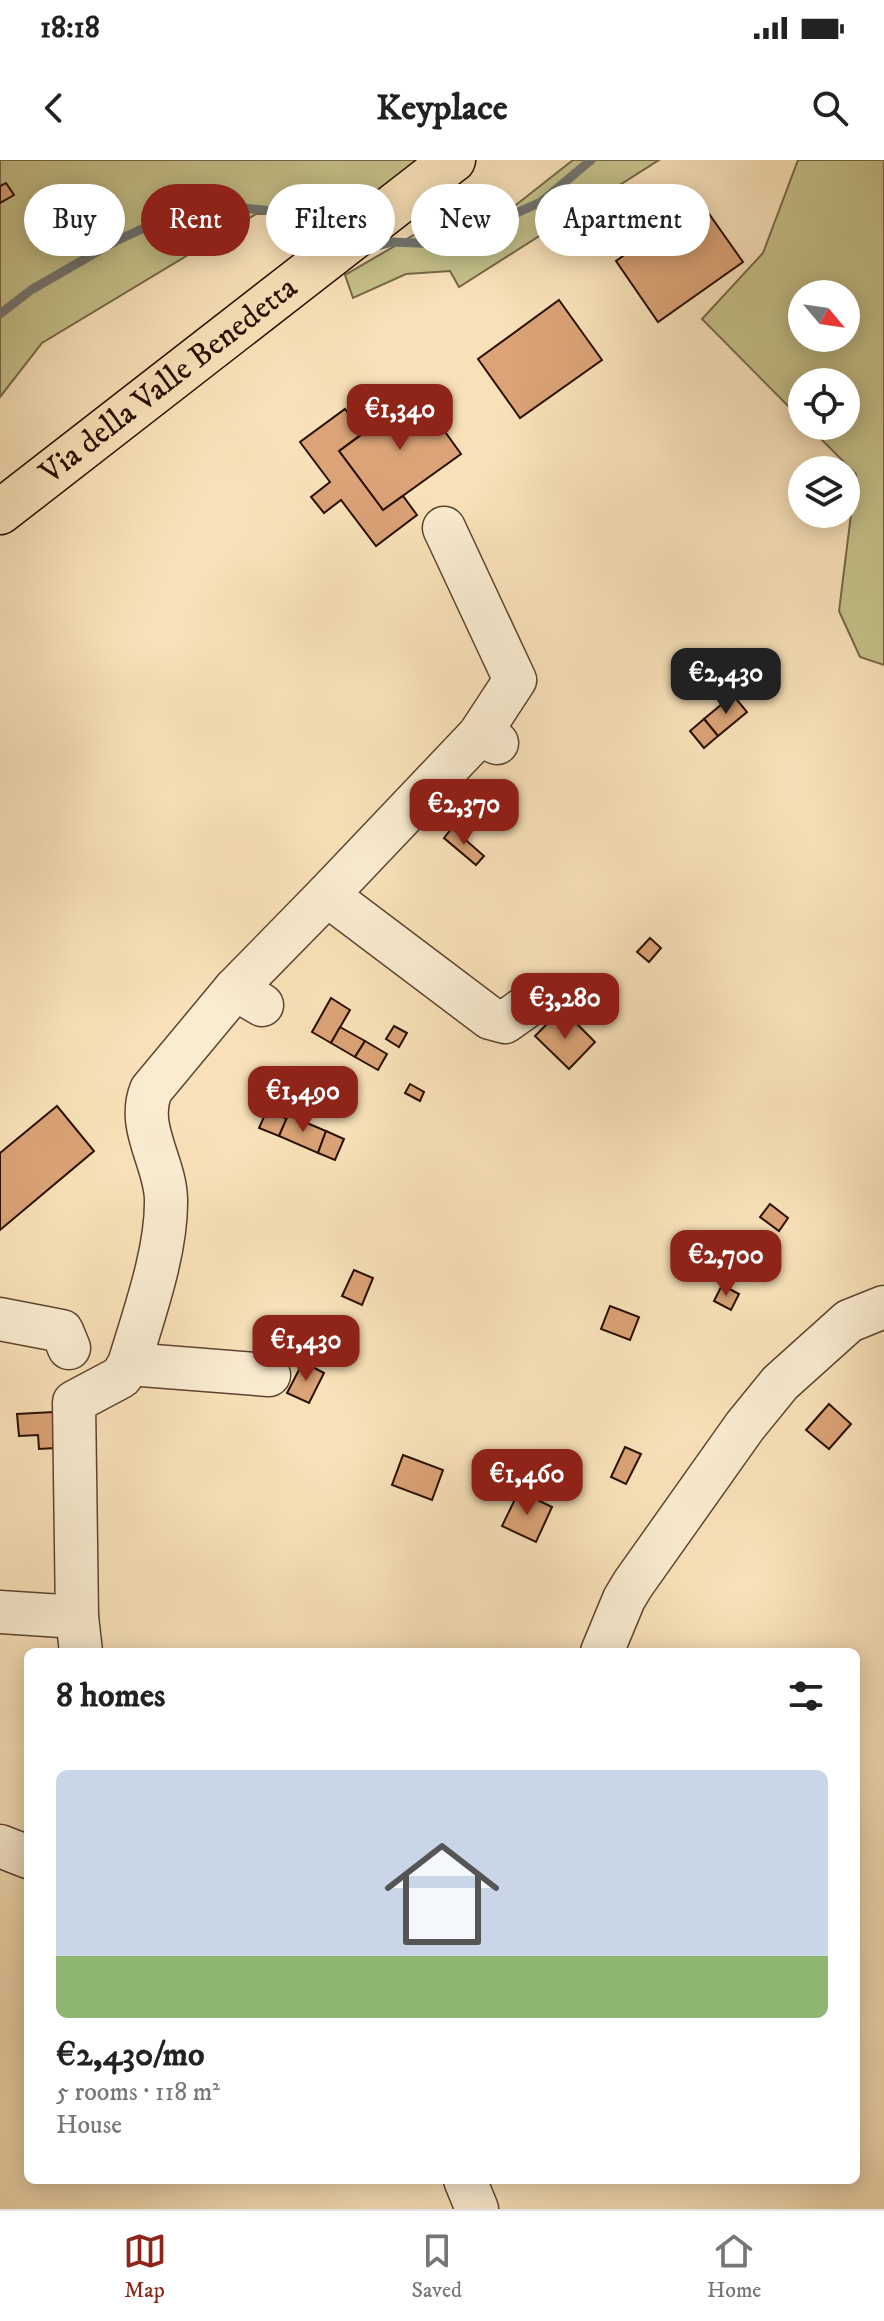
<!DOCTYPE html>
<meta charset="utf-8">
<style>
:root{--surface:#fff;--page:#f2f2f2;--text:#222;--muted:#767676;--line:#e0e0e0;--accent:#8f2418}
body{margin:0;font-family:"IM FELL DW Pica",serif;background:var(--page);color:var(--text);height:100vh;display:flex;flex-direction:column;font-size:30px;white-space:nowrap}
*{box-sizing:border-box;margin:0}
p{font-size:26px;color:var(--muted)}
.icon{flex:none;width:44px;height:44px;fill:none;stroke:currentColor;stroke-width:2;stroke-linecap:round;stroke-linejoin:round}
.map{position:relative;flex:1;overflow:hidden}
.drawer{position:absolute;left:24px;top:1488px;width:836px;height:536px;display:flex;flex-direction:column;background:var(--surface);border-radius:12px;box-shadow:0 4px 20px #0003}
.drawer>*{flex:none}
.guide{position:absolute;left:24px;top:24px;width:836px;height:72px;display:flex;gap:16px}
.needle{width:52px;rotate:119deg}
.buttons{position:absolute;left:788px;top:120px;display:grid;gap:16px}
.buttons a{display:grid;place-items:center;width:72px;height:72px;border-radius:50%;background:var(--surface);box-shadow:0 4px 20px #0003;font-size:40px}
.price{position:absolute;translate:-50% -68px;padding:0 18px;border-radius:16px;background:var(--accent);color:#fff;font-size:26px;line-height:52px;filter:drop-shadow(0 2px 4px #0008)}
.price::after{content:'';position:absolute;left:50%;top:48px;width:24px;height:18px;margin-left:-12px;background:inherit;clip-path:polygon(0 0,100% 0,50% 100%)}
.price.on{background:#222;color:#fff}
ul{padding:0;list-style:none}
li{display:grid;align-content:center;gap:16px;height:424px;padding:0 32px}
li+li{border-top:2px solid var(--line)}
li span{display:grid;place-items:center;height:248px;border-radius:12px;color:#555}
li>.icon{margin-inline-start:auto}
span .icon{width:144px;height:144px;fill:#fffc;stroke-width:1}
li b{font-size:34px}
h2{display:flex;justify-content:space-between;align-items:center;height:96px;padding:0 32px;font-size:34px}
.pill{padding:0 28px;border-radius:36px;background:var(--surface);box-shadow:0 4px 20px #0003;font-size:28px;line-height:72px}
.pill.on{background:var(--accent);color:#fff}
.status{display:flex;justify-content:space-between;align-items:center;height:56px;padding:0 40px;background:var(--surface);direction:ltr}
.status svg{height:22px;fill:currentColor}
header{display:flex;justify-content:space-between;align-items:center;height:104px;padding:0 32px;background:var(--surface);font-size:36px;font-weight:700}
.tabs{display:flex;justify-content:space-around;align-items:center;height:112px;border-top:2px solid var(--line);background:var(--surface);font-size:22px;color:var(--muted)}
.tabs a{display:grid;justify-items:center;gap:4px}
.tabs .on{color:var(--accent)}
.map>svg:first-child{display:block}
.green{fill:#c5c18a;stroke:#786846;stroke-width:2;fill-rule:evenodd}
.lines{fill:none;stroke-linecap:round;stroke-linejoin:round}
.stream{stroke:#737671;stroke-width:9}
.building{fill:#dba377;stroke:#2a1002;stroke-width:2}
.minor-casing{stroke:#5e4430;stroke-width:45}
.major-casing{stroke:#2a1002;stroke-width:47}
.minor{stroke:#faecd1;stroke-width:42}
.major{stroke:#f8e1b8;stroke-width:44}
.labels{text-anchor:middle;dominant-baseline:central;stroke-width:8;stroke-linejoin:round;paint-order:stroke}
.street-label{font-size:32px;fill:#2a1002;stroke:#faecd1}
</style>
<div class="status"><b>18:18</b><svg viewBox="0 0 49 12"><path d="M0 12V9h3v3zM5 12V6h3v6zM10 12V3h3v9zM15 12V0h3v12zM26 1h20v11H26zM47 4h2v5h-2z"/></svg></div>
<header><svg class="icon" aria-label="back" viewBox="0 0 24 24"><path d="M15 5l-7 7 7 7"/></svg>Keyplace<svg class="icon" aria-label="search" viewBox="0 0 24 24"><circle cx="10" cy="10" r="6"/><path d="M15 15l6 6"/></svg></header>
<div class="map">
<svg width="884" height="2049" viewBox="0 0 884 2049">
<rect width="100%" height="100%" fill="#f8e1b8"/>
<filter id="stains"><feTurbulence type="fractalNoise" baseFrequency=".0025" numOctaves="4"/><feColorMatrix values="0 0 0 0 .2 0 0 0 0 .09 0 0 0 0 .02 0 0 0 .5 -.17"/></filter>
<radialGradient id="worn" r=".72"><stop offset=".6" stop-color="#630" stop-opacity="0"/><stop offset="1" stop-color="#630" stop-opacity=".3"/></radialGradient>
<!-- green -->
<g class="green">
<polygon points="0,0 418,0 348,54 256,54 42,183 0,237"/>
<polygon points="573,0 659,0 459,127 450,111 406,114 353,138 345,115 465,45 512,48"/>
<path d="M798,0H884V505L860,497L839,451L856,314L808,266H846V222H802V260L702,159L763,93ZM846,134V178H802V134Z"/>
</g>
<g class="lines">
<!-- stream -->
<g class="stream">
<polyline points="370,88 392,82 442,84 485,67 541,42 591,0"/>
<polyline points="0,154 31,130 116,81 172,55 233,47 273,51 304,73 329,80"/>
</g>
</g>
<!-- building -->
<g class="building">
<polygon points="6,23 14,35 0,43 0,26"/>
<polygon points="700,41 743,102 658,162 616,101"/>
<polygon points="559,140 602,200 520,258 478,199"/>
<polygon points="418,234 461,294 383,350 339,291"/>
<polygon points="345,249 363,273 339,291 383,350 403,336 417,355 376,386 341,340 324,353 311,337 330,322 300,282"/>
<polygon points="733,535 747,552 718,576 704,559"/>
<polygon points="704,559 718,576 704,588 690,571"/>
<polygon points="467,621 498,647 481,668 450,641"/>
<polygon points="452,668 484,696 476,705 444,678"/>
<polygon points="650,778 661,788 649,802 637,792"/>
<polygon points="331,838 350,850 331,883 312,872"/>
<polygon points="556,855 566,865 572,859 595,882 569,909 535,876"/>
<polygon points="394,866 407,873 399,887 386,879"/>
<polygon points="340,867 365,881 355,897 331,883"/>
<polygon points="365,881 387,894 378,910 355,897"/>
<polygon points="410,924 424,932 420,941 405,933"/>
<polygon points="57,946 94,991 0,1070 0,993"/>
<polygon points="267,950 287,959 279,976 259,968"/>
<polygon points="288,955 326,971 318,993 279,976"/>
<polygon points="326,971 344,979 335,1000 318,993"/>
<polygon points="770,1044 788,1058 779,1071 760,1057"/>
<polygon points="354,1110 373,1118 362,1145 342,1136"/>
<polygon points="722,1125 739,1134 731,1150 714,1141"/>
<polygon points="610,1146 639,1157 630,1180 601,1169"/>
<polygon points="303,1202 324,1213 309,1243 287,1233"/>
<polygon points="829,1244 851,1264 829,1289 806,1270"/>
<polygon points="53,1252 55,1288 39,1289 38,1275 19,1276 17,1254"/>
<polygon points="625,1287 641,1294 626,1324 611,1317"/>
<polygon points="403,1295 443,1310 432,1340 392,1325"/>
<polygon points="519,1331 552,1347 536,1382 502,1366"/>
</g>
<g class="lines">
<defs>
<g id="minor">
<polyline points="444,368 515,520 479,575"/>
<polyline points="327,735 479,575 497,583"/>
<polyline points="235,829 327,735 490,858 505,862 540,837"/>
<polyline points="0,1159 62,1171 69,1188"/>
<polyline points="129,1204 269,1215"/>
<polyline points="0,1452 77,1457"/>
<path d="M81,1492L77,1457L74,1242L121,1217L129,1204C144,1154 167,1091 166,1039C165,1002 136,967 151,930L235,829L262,845"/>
<polyline points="602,1492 624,1439 633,1424 745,1266 780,1223 849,1161 884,1147"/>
<polyline points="0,1686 28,1697"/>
<polyline points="465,2020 477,2049"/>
</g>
<g id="major">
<path id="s1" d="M0,352L453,0"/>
</g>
</defs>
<!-- minor casing -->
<use href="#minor" class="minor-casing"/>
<!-- major casing -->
<use href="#major" class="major-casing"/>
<!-- minor -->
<use href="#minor" class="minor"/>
<!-- major -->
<use href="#major" class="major"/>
</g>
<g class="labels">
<!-- street labels -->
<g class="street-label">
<text stroke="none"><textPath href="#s1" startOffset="214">Via della Valle Benedetta</textPath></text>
</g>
</g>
<rect width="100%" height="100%" filter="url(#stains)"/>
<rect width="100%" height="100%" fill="url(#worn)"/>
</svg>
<div class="buttons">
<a><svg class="needle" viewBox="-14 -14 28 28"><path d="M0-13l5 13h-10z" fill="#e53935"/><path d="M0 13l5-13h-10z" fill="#767676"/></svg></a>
<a><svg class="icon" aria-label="locate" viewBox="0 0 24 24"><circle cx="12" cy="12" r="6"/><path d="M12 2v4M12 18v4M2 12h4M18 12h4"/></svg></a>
<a><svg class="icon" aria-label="layers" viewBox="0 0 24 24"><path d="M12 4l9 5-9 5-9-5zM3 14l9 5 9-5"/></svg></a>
</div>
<b class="price" style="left:400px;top:292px">€1,340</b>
<b class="price on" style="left:726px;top:556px">€2,430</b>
<b class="price" style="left:464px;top:687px">€2,370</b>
<b class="price" style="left:565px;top:881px">€3,280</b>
<b class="price" style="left:303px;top:974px">€1,490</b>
<b class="price" style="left:726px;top:1138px">€2,700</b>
<b class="price" style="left:306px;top:1223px">€1,430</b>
<b class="price" style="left:527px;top:1357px">€1,460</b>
<div class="guide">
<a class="pill">Buy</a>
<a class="pill on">Rent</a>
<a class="pill">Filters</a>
<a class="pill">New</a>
<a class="pill">Apartment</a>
</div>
<section class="drawer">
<h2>8 homes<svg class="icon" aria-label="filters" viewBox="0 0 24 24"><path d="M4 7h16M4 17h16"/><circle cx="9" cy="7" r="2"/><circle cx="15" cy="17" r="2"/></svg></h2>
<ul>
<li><span style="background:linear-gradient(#c9d6e8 75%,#8fb573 0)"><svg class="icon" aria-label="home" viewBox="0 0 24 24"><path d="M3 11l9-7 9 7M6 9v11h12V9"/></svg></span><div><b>€2,430/mo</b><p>5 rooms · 118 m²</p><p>House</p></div></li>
</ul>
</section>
</div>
<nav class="tabs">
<a class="on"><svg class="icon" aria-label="map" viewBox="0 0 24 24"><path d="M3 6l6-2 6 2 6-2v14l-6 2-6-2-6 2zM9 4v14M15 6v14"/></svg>Map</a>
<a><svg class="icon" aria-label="saved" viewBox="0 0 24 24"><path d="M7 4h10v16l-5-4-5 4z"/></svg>Saved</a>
<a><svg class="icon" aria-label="home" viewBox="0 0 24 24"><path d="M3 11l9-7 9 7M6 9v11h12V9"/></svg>Home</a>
</nav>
